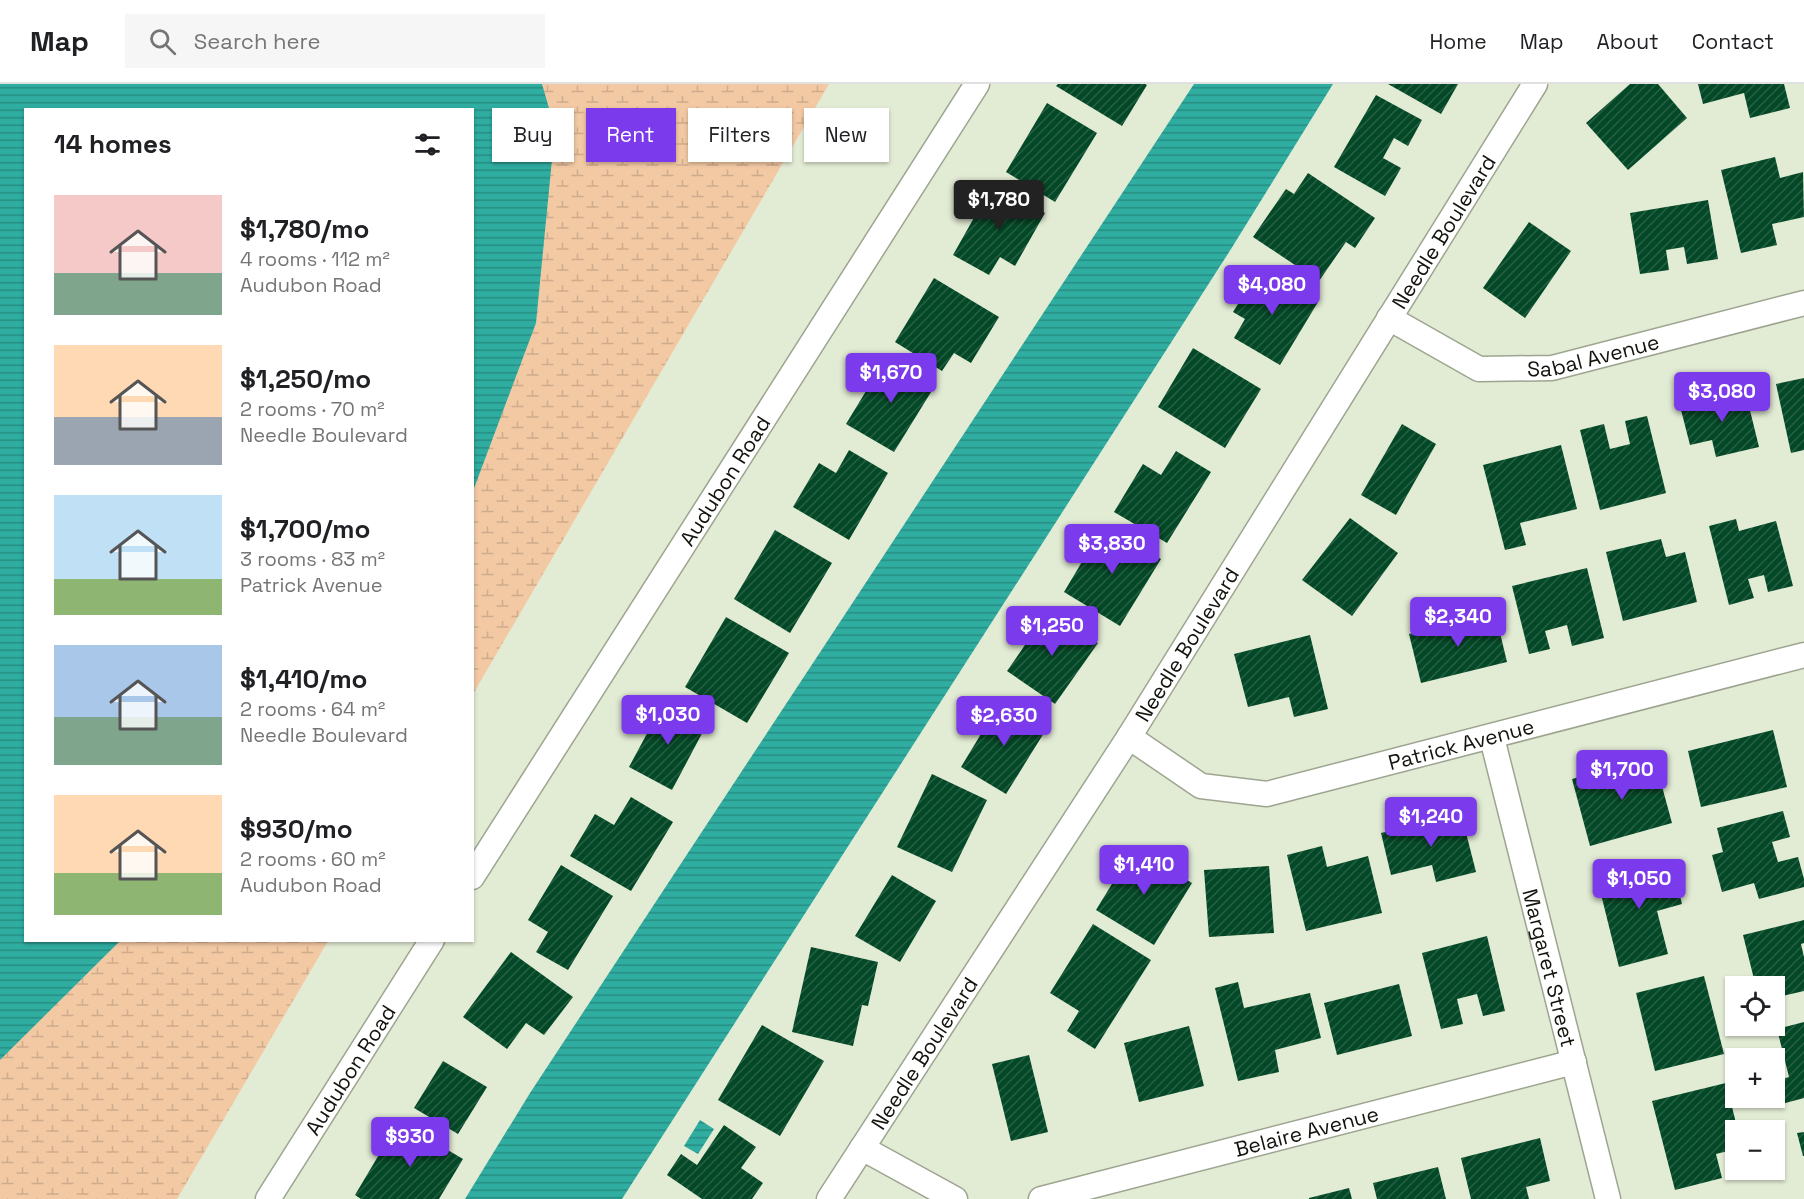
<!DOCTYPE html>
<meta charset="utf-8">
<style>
:root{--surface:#fff;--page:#f6f6f6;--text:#202124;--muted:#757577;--line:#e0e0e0;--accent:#7c3aed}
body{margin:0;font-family:"Space Grotesk",sans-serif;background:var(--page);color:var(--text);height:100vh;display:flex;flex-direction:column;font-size:22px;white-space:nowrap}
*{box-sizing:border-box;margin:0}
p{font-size:20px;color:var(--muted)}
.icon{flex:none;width:33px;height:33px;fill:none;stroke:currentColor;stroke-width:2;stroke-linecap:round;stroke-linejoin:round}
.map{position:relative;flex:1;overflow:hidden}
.details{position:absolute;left:24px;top:24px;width:450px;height:834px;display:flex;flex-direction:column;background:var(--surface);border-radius:0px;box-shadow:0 2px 4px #0004}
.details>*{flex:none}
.top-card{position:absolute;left:492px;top:24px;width:570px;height:54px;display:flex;gap:12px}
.fabs{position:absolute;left:1725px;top:892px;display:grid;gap:12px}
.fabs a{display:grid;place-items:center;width:60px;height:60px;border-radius:0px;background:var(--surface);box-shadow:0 2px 4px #0004;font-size:30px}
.price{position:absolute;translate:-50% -51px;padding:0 14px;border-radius:6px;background:var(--accent);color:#fff;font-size:20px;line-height:39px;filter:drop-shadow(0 2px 3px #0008)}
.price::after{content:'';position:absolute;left:50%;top:36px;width:18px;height:14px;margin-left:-9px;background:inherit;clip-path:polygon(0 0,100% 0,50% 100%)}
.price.current{background:#222;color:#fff}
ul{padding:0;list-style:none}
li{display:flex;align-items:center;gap:18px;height:150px;padding:0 30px}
li span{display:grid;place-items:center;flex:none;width:168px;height:120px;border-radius:0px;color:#555}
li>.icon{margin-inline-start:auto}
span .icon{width:72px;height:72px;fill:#fffc;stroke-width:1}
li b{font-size:26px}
h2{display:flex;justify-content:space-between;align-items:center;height:72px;padding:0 30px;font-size:26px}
.tag{padding:0 21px;border-radius:0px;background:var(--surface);box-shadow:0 2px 4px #0004;font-size:21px;line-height:54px}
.tag.current{background:var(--accent);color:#fff}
header{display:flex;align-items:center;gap:36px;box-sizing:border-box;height:84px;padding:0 30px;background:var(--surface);border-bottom:2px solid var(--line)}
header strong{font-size:28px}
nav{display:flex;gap:33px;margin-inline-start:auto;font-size:21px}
.search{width:420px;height:54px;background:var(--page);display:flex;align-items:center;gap:15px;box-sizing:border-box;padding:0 21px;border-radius:0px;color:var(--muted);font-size:22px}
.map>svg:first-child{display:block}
.wetland{fill:url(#wetland-marsh)}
.water{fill:url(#water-rules)}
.building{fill:url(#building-hatch)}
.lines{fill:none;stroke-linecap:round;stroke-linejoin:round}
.minor-casing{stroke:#9da590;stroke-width:27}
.minor{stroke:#fff;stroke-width:24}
.labels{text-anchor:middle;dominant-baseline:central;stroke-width:6;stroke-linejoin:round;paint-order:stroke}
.street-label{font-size:21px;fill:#11140c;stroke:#e2ebd4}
</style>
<header>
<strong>Map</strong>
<div class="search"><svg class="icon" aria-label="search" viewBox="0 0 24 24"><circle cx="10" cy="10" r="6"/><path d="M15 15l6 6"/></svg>Search here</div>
<nav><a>Home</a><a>Map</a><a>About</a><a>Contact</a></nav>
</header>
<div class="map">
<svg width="1804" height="1115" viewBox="0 0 1804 1115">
<defs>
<pattern id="wetland-marsh" width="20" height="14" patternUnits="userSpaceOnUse" patternTransform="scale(1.5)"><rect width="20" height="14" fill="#f3c9a4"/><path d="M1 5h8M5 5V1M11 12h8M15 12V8" fill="none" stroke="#cfac8c"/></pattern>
<pattern id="water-rules" width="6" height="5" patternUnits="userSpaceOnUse" patternTransform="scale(1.5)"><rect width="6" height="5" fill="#30ada1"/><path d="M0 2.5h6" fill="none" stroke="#278c82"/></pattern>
<pattern id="building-hatch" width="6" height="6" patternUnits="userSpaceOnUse" patternTransform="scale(1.5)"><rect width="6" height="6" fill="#044927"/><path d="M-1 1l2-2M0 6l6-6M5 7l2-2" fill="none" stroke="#285f44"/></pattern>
</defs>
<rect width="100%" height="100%" fill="#e2ebd4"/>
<!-- wetland -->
<polygon class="wetland" points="0,0 829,0 473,610 472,26 26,26 26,856 328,857 177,1115 0,1115"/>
<!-- water -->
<g class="water">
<polygon points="0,0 542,0 555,45 536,239 473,407 472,26 26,26 26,856 120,857 0,976"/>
<polygon points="1194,0 1333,0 1231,165 622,1115 465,1115 530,1009"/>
<polygon points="700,1036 714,1045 698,1070 684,1062"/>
</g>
<!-- building -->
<g class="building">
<polygon points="1058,0 1145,0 1147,1 1122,42 1056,2"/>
<polygon points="1388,0 1458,0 1441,30"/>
<polygon points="1630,0 1658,0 1687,34 1628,86 1586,39"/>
<polygon points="1698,0 1784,0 1790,24 1750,34 1744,9 1703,20"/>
<polygon points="1376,11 1422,36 1408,62 1394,54 1383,74 1401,84 1385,112 1334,83"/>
<polygon points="1047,19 1097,49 1055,118 1006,88"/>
<polygon points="1775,73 1780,94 1803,88 1804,133 1772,140 1777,161 1741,169 1721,86"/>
<polygon points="1308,89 1375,134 1355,164 1346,158 1319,197 1253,153 1286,105 1294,110"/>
<polygon points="993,100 1045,129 1015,182 1000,173 989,191 953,171"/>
<polygon points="1708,116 1718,175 1687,180 1684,163 1666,166 1669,186 1640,190 1630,129"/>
<polygon points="1529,138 1571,167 1525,234 1483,204"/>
<polygon points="1261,183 1318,218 1280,281 1234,254 1245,235 1233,228"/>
<polygon points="934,194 999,233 971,279 954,269 942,287 895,258"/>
<polygon points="1193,264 1261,305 1225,364 1158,323"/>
<polygon points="888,271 936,300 894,368 846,340"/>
<polygon points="1804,294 1804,366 1791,369 1776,300"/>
<polygon points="1745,306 1759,363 1716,373 1712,356 1690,361 1680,322"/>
<polygon points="1647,332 1666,409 1600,426 1580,346 1604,340 1610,365 1630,360 1625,337"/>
<polygon points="1402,340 1436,360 1396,431 1361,411"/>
<polygon points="1561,361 1577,425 1520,439 1526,461 1505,466 1483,381"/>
<polygon points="849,366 888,389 849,456 793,423 819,379 836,389"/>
<polygon points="1176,367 1211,388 1167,459 1114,428 1143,380 1161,391"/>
<polygon points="1350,434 1398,469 1352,532 1302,496"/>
<polygon points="1736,435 1739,447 1776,437 1793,502 1768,508 1764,491 1748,495 1754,514 1729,521 1709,442"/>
<polygon points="1104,441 1161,475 1120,542 1064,508"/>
<polygon points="775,446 832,479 790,549 734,515"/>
<polygon points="1661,455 1666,473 1685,468 1697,518 1623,537 1606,468"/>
<polygon points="1587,484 1604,554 1572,562 1567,541 1545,547 1550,565 1529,570 1512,502"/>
<polygon points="1050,525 1098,559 1055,620 1007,587"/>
<polygon points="1495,528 1507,578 1421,599 1409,550"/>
<polygon points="726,533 789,569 747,639 685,603"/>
<polygon points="1310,551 1328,625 1294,633 1289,613 1248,623 1234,570"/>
<polygon points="1001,617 1047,644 1006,710 961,683"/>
<polygon points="664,618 707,640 672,706 629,683"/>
<polygon points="1773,646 1787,703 1701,723 1688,667"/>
<polygon points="1654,673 1672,739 1590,762 1572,695"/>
<polygon points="932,690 987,716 952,788 897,763"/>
<polygon points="631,713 673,738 631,807 570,772 595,730 614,741"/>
<polygon points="1783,727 1790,753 1772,758 1778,778 1798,773 1804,795 1804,803 1759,815 1754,799 1722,808 1712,771 1723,768 1717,744"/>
<polygon points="1461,729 1476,788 1436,798 1432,781 1391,791 1381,749"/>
<polygon points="1322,762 1327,783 1368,772 1382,829 1306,847 1287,771"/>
<polygon points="1134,764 1192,799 1154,861 1096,826"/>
<polygon points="1671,776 1682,820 1657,827 1668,870 1619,883 1597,794"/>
<polygon points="561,781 613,812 568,886 536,868 548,848 528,836"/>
<polygon points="1269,782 1274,849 1209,853 1204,786"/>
<polygon points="892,791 936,817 900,878 855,852"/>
<polygon points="1804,836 1804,859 1801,860 1804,873 1804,907 1774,914 1774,903 1756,903 1743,851"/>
<polygon points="1093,840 1151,876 1095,965 1067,947 1079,927 1050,909"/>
<polygon points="1487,852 1505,927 1483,932 1477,910 1457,915 1463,940 1441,945 1422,869"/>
<polygon points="811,863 878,878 868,922 862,921 853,962 792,948"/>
<polygon points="511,868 573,913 544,951 526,939 507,965 463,933"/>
<polygon points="1704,892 1724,970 1655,987 1636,909"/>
<polygon points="1238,898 1244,924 1310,909 1321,954 1275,966 1279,988 1238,997 1215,904"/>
<polygon points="1399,900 1412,952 1337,971 1324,919"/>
<polygon points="1804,938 1804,1014 1778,1021 1774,997 1789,993 1777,945"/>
<polygon points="762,941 824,977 780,1052 718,1016"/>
<polygon points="1189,942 1204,1002 1139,1018 1124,959"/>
<polygon points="1029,971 1048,1048 1011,1057 992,980"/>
<polygon points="443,977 487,1003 458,1050 414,1024"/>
<polygon points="1726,999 1738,1047 1736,1047 1736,1065 1716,1070 1722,1094 1675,1106 1652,1017"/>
<polygon points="399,1037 463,1075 439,1115 361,1115 355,1111"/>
<polygon points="724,1041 756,1063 741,1084 763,1099 752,1115 702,1115 667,1091 681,1070 697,1081"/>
<polygon points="1804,1048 1804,1072 1803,1072 1797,1049"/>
<polygon points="1540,1054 1550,1097 1526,1103 1529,1115 1471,1115 1461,1074"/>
<polygon points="1438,1083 1446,1115 1377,1115 1373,1099"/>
<polygon points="1349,1104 1352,1115 1309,1115 1309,1114"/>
</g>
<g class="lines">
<defs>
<g id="minor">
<path id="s1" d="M1389,234L1479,285L1552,284L1804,219"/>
<path id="s2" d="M1129,653L1201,702L1267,710L1804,571"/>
<path id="s3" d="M1492,654L1608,1115"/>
<path id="s4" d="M472,793L977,0"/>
<polyline points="862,1064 955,1115"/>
<path id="s5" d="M268,1115L432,856"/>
<path id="s6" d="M829,1115L1129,653L1535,0"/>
<path id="s7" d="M1041,1115L1574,978"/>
</g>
</defs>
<!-- minor casing -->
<use href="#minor" class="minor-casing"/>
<!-- minor -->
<use href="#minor" class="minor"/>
</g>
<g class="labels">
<!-- street labels -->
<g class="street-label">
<text stroke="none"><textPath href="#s6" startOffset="1146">Needle Boulevard</textPath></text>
<text stroke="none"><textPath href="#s1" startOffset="219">Sabal Avenue</textPath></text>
<text stroke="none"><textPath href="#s4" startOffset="470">Audubon Road</textPath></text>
<text stroke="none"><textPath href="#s6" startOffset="660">Needle Boulevard</textPath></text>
<text stroke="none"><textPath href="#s2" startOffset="354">Patrick Avenue</textPath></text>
<text stroke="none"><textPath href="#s3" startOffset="237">Margaret Street</textPath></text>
<text stroke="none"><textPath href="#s6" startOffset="174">Needle Boulevard</textPath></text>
<text stroke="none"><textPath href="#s5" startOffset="153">Audubon Road</textPath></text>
<text stroke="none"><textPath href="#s7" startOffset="274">Belaire Avenue</textPath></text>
</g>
</g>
</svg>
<div class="fabs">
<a><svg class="icon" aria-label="locate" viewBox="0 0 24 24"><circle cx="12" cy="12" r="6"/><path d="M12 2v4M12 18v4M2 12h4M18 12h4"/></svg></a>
<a>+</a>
<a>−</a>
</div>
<b class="price current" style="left:999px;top:147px">$1,780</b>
<b class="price" style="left:1272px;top:232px">$4,080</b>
<b class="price" style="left:891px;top:320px">$1,670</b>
<b class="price" style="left:1722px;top:339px">$3,080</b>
<b class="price" style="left:1112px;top:491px">$3,830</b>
<b class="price" style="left:1458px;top:564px">$2,340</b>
<b class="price" style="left:1052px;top:573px">$1,250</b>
<b class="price" style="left:668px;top:662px">$1,030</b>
<b class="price" style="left:1004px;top:663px">$2,630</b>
<b class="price" style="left:1622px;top:717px">$1,700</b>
<b class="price" style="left:1431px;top:764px">$1,240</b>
<b class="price" style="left:1144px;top:812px">$1,410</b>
<b class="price" style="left:1639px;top:826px">$1,050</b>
<b class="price" style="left:410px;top:1084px">$930</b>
<div class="top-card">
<a class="tag">Buy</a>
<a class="tag current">Rent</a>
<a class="tag">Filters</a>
<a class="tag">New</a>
</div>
<section class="details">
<h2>14 homes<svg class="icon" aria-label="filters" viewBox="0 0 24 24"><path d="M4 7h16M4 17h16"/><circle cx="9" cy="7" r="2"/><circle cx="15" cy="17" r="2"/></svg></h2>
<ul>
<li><span style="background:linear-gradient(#f6c9c9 65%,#7fa58c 0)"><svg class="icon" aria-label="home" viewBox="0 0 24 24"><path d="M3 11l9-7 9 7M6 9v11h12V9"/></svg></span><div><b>$1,780/mo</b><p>4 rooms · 112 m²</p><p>Audubon Road</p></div></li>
<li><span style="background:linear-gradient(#ffd9b3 60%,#9aa5b1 0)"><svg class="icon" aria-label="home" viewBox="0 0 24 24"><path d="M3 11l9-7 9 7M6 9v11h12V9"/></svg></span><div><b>$1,250/mo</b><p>2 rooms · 70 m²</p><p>Needle Boulevard</p></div></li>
<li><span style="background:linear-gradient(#bfe0f5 70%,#8fb573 0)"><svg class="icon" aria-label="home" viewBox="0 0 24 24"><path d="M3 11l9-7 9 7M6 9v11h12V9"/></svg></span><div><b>$1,700/mo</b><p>3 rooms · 83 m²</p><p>Patrick Avenue</p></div></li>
<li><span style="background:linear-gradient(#a9c7e8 60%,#7fa58c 0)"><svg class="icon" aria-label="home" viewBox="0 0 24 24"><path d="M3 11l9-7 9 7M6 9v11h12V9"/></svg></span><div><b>$1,410/mo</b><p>2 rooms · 64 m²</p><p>Needle Boulevard</p></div></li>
<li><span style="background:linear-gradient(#ffd9b3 65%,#8fb573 0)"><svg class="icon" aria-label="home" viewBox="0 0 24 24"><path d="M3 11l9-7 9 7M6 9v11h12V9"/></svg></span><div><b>$930/mo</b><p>2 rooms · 60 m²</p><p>Audubon Road</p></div></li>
</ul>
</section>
</div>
